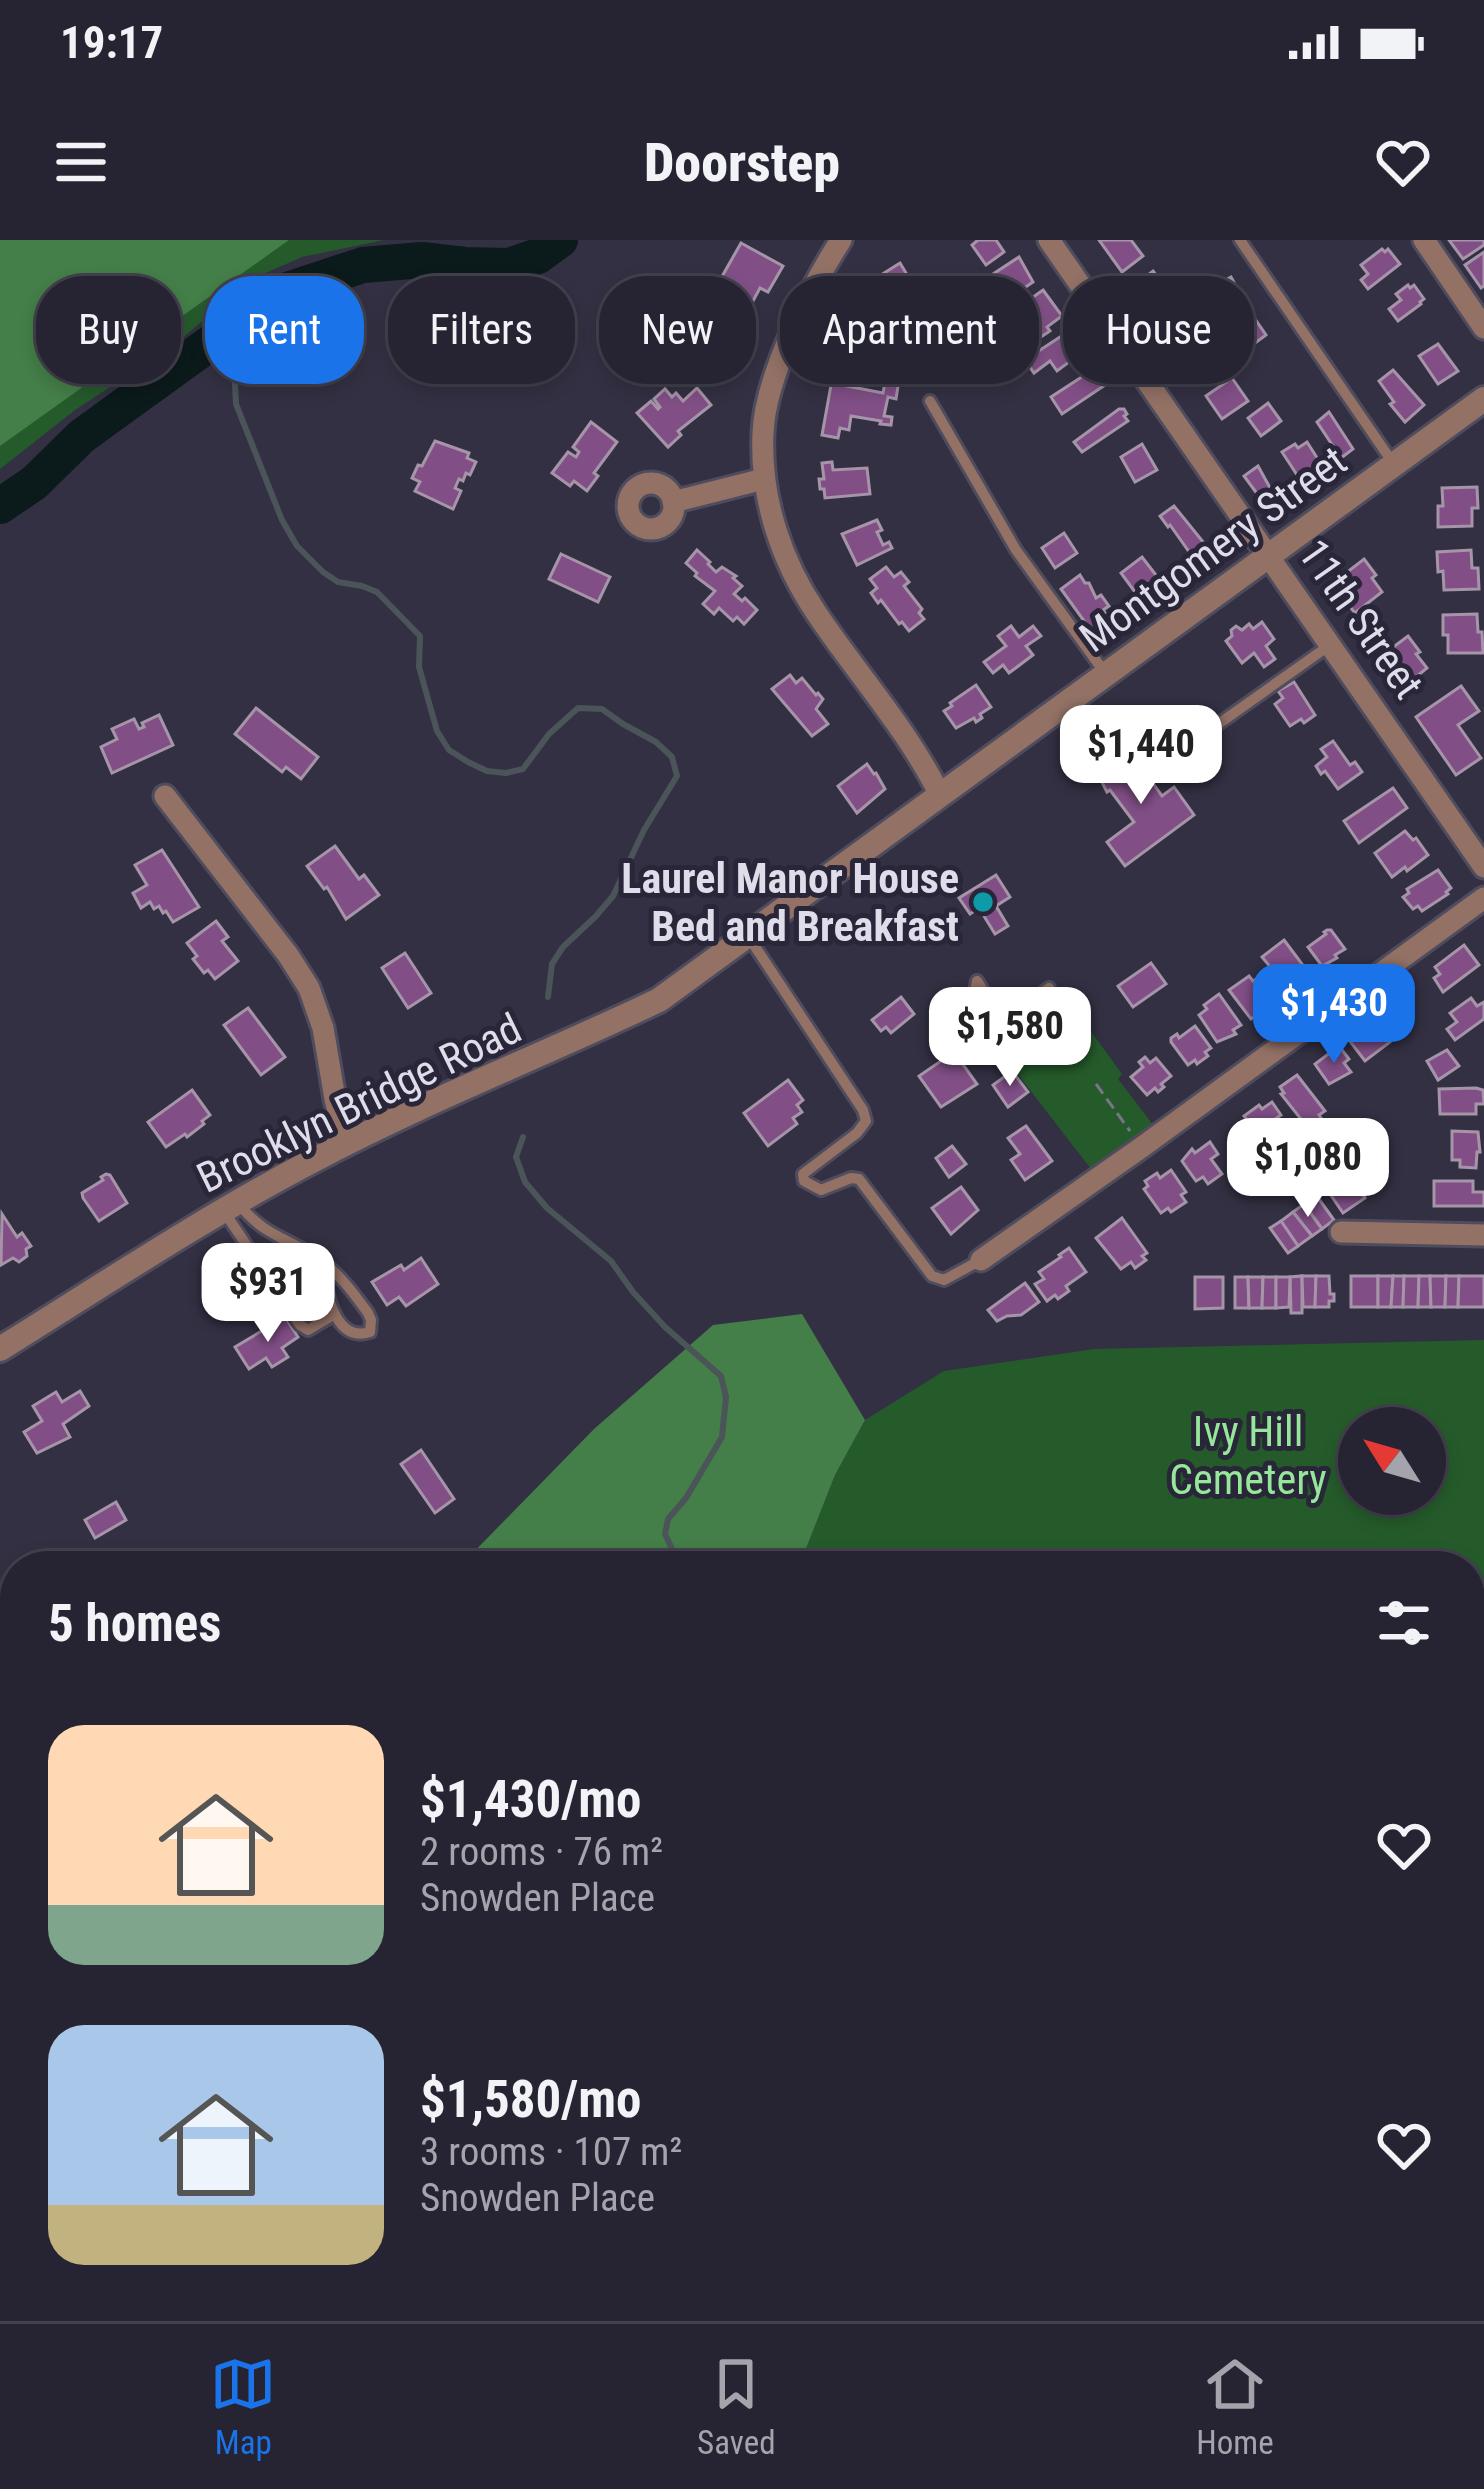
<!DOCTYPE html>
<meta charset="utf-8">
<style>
:root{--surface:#262432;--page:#32303e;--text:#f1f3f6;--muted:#a4a4ac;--line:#42414d;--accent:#1a73e8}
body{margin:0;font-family:"Roboto Condensed",sans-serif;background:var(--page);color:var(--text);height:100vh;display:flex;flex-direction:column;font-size:45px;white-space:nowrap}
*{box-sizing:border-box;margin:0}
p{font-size:39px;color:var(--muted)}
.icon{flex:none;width:66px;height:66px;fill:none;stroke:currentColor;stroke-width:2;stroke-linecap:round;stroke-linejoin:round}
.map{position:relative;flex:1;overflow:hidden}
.side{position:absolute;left:0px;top:1311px;width:1485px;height:771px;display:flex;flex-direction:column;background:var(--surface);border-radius:48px 48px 0 0;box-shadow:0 6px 18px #0003,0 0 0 3px var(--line)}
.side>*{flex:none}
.top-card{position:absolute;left:36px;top:36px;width:1413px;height:108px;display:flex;gap:24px}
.needle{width:78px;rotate:307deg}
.buttons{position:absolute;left:1338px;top:1167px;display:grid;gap:24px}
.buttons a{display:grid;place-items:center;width:108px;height:108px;border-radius:50%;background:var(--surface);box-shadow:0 6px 18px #0003,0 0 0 3px var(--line);font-size:60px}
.price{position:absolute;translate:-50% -102px;padding:0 27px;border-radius:24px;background:#fff;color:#222;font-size:39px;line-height:78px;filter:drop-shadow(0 3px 6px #0008)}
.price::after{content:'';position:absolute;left:50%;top:72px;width:36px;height:27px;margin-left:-18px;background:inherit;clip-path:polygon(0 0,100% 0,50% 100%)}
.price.active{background:var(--accent);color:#fff}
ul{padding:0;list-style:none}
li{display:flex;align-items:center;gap:36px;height:300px;padding:0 48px}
li span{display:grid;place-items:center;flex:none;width:336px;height:240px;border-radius:36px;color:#555}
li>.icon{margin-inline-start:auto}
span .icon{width:144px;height:144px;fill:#fffc;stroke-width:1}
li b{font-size:51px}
h2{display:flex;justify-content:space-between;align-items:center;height:144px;padding:0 48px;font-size:51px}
.tag{padding:0 42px;border-radius:48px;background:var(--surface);box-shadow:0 6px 18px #0003,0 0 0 3px var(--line);font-size:42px;line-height:108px}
.tag.active{background:var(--accent);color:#fff}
.status{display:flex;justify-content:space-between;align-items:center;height:84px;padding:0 60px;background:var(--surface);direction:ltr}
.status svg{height:33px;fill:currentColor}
header{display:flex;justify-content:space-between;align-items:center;height:156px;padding:0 48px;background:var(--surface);font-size:54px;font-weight:800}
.menu{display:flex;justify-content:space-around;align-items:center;height:168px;border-top:3px solid var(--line);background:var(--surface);font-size:33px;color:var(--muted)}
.menu a{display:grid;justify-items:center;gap:6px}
.menu .active{color:var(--accent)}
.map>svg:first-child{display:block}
.green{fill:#255b2b;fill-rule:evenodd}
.forest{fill:#447e48}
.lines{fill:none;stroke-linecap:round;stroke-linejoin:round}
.stream{stroke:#4b5459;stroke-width:6}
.river{stroke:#0b1a1b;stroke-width:36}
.building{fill:#814f86;stroke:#a694a8;stroke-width:3}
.service-casing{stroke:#4f4c5e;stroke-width:16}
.minor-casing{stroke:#4f4c5e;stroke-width:27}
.tertiary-casing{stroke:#4f4c5e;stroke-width:30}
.path{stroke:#787586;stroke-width:3;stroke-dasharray:12 6;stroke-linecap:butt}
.service{stroke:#937165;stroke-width:10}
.minor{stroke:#937165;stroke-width:21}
.tertiary{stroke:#937165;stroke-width:24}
.culture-dot{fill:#0f9aa8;stroke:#2a2639;stroke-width:4.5}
.labels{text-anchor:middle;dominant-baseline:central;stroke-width:10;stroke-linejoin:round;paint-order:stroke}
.street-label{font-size:42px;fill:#dfddea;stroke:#2a2639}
.poi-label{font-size:42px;font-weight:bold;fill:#dfddea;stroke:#2a2639;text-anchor:end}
.park-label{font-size:42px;fill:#95e79a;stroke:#2a2639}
</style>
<div class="status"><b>19:17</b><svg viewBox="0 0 49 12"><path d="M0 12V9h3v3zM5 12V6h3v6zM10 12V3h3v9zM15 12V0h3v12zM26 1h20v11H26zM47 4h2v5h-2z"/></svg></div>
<header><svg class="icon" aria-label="menu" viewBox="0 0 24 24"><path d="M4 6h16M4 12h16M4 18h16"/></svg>Doorstep<svg class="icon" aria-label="heart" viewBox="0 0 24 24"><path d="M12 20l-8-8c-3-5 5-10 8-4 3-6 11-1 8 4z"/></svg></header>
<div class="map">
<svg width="1484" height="2081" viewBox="0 0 1484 2081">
<rect width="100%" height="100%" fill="#333043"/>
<!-- green -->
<g class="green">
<polygon points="0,0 384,0 302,17 252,39 174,105 75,170 0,229"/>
<polygon points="1076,771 1122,834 1118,839 1160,894 1098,938 1009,823"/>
<path d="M1484,1100V1560L1470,1591V1326H818L805,1311L835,1235L865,1180L944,1131L1094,1109ZM1359,1188H1425V1254H1359Z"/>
</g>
<!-- forest -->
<g class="forest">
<polygon points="0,0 289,0 0,206"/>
<polygon points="802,1074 865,1180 835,1235 805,1311 818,1326 460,1326 594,1189 713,1085"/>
<polygon points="15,1454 15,2067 83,2067 118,2081 0,2081 0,1463"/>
</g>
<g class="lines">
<!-- stream -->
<g class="stream">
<polyline points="232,87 236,164 282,280 297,306 323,332 338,342 362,346 377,352 420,396 419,427 437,491 449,510 468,522 487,531 506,533 523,529 549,494 578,468 602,469 623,484 656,502 672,517 677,536 644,590 613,656 596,676 563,707 552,724 548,757"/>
<polyline points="523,897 516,917 525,942 547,968 611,1021 633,1052 665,1087 721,1136 726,1157 722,1197 686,1258 668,1279 665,1294 680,1326"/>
<polyline points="0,2076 20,2067"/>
</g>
<!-- river -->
<polyline class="river" points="0,266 34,243 82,196 281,52 363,25 422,20 465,25 509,26 538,16 560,0"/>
</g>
<!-- building -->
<g class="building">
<polygon points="978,0 996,0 1004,12 986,25 972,5"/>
<polygon points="1099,0 1131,0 1143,16 1122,32"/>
<polygon points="1449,0 1484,0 1484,5 1463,19"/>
<polygon points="741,3 783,26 768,52 760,48 746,74 725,63 733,48 720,40"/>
<polygon points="1382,9 1385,12 1388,9 1400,24 1368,49 1361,40 1368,34 1361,25"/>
<polygon points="1484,12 1484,46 1481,48 1465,25"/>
<polygon points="1019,17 1033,42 1001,64 984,40"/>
<polygon points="900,23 930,73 908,85 913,92 899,101 889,86 884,89 863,57 883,42 885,47 888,45 881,35"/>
<polygon points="1153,31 1163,44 1159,47 1165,56 1143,73 1128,50"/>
<polygon points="1231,37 1242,57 1224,67 1213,47"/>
<polygon points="1408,45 1410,48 1414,45 1424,59 1420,62 1421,64 1398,81 1389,69 1401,60 1396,54"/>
<polygon points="1043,50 1062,76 1047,87 1050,91 1038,99 1036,94 1031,98 1025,88 1014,96 1002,79"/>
<polygon points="1189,62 1205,87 1175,105 1167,93 1174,89 1166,77"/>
<polygon points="1253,76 1266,95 1247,109 1234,90"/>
<polygon points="722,85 733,92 729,98 738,103 722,129 713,123 709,130 698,122 701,117 698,116 715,89 718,91"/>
<polygon points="1066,93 1080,114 1057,131 1050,121 1034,133 1025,120"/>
<polygon points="1206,102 1222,125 1198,142 1182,118"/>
<polygon points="1438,104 1458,131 1438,144 1419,116"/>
<polygon points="1097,127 1108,143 1062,174 1051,157"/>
<polygon points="1393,130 1424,165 1405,182 1390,164 1394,162 1379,141"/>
<polygon points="833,134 849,137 847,146 883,153 886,137 899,140 896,159 888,157 884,176 892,177 891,185 880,184 881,181 851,176 849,190 840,188 838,198 822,195"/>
<polygon points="1232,138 1248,161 1222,179 1206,156"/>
<polygon points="697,148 711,165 678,191 681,195 668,207 637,173 651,161 658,169 660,167 654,159 665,149 672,157 676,153 683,161"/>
<polygon points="1268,163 1281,181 1261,196 1248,178"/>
<polygon points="1119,169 1124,169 1127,174 1124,176 1128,181 1082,212 1074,202"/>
<polygon points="1329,172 1353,209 1341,218 1317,182"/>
<polygon points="591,182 617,202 594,233 598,236 587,251 574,241 570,246 552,233 568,212 576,217 579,212 573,207"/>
<polygon points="435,201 469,213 467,218 476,222 470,235 466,233 463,241 459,239 455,248 461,251 453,269 415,251 420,242 412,238 418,225 422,226"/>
<polygon points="1307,202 1323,227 1301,241 1282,212 1295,204 1298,208"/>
<polygon points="1142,204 1157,230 1135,242 1121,217"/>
<polygon points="832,222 833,230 867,228 870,254 825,258 824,249 820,249 819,239 824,239 822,223"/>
<polygon points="1258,226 1279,264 1269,270 1244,236"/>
<polygon points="1477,247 1478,268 1472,268 1472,286 1438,287 1438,266 1443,266 1442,248"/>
<polygon points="1174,266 1208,308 1210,314 1197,323 1170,285 1168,287 1160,276"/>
<polygon points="877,280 882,290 877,292 883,305 889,302 892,308 857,325 842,294"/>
<polygon points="1064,293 1077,313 1055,328 1042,308"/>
<polygon points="697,310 710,322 708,324 716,332 722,327 736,336 733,338 742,346 734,354 742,361 745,358 757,370 744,384 737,377 733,381 719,368 714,374 703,364 715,351 695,336 697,333 686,323"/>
<polygon points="1471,310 1472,328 1478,328 1479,349 1444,350 1443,331 1438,332 1437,312"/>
<polygon points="561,314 610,337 598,362 549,339"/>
<polygon points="1142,317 1162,343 1149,357 1147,354 1140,359 1121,333"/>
<polygon points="1364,319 1376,335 1372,338 1382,352 1355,373 1346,362 1348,361 1344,355 1347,353 1337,340"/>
<polygon points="886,327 894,337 901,332 909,342 904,346 922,369 919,373 924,379 909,391 902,382 899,384 881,360 878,363 871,353 877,348 870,339"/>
<polygon points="1080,335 1085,343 1089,343 1096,358 1101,355 1109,366 1103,370 1115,386 1097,399 1061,349"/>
<polygon points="1477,374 1478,392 1482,392 1483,413 1448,413 1448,395 1443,395 1443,375"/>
<polygon points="1262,382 1274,399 1266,406 1275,419 1264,427 1254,413 1242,423 1226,401 1232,396 1231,390 1236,386 1242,390 1249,384 1253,389"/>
<polygon points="1011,386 1019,397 1033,386 1041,396 1026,406 1033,415 1009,433 1003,425 993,433 984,422 1006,406 998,396"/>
<polygon points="1408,396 1420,412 1416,414 1427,428 1400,450 1380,417"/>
<polygon points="790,435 796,443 802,438 816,455 818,453 823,459 816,469 828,484 812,496 772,449"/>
<polygon points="1294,442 1315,475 1304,483 1301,479 1290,486 1275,464 1283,458 1278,451"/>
<polygon points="976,445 991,467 980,474 982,478 976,482 974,478 956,488 944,471 952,466 950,463"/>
<polygon points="1461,446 1479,471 1458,485 1481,518 1456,535 1416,477"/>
<polygon points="256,468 318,517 301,539 286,527 282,532 235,494"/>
<polygon points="159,475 173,505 112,533 101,507 117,499 112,489 134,479 139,489 144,487 142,483"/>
<polygon points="1333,501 1350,525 1355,522 1362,532 1338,549 1325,531 1321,534 1316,526 1327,517 1321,509"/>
<polygon points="1125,508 1133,518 1137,515 1144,525 1141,527 1162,556 1174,547 1194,575 1125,626 1107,602 1134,582 1110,550 1107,552 1095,529 1105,525"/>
<polygon points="867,524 874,534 876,533 885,549 857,573 838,546"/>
<polygon points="1393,548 1407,568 1359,603 1344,581"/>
<polygon points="1405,591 1413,600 1416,598 1428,615 1407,631 1405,627 1392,637 1375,613"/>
<polygon points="335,606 359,639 364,635 379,655 346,679 327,647 324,649 307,626"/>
<polygon points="162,610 199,667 173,682 166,671 163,673 159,666 154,669 150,662 141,668 133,653 147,645 135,625"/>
<polygon points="1438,630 1451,648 1446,652 1448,654 1422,671 1418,666 1413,669 1403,657 1409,653 1407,649"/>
<polygon points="996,635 1010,657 996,666 1008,686 995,694 979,668 970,674 959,658"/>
<polygon points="216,681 228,697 222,701 238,721 215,739 208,730 204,733 193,719 197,716 187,703"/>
<polygon points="1327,690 1331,690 1345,709 1335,715 1337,718 1322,726 1308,707 1326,694 1324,692"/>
<polygon points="1284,700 1314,740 1294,755 1262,717"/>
<polygon points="1464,705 1479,725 1443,752 1434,738 1440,734 1435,727"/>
<polygon points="405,713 431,753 408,768 382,728"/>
<polygon points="1151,723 1166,744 1133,767 1118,746"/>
<polygon points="1249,736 1253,741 1259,737 1276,759 1270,764 1272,768 1267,772 1265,769 1251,779 1229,750"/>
<polygon points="1219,754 1241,785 1233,790 1236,794 1217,802 1199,775 1207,769 1204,765"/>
<polygon points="901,757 914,774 891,793 886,787 881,791 872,780"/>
<polygon points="1471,758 1477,766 1484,762 1484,779 1455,800 1447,789 1457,782 1450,773"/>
<polygon points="248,768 285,817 261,835 224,785"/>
<polygon points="999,774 1018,801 991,820 973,795"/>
<polygon points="1375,781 1390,802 1365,821 1349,800"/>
<polygon points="1195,786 1211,808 1205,812 1208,816 1197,824 1195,820 1188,825 1171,802 1171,798 1177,794 1179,798"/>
<polygon points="1339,806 1349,819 1344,823 1351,832 1329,844 1315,824"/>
<polygon points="1447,810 1459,826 1438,840 1427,821"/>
<polygon points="954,812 977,844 941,867 919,836"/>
<polygon points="1145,817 1150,823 1156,818 1171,836 1161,844 1164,847 1158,852 1155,848 1147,855 1131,837 1143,827 1139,822"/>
<polygon points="1012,831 1028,852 1008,867 993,845"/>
<polygon points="1297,835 1325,871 1319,875 1321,878 1308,888 1281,854 1284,853 1280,847"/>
<polygon points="788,840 803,860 797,865 802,872 793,878 797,884 768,906 744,873"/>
<polygon points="1476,848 1483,850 1484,864 1476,864 1476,874 1440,874 1439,849"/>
<polygon points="192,850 210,875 202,881 204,884 187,897 185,894 166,907 148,882"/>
<polygon points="1272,862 1281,875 1275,879 1280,886 1262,900 1244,876 1259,865 1262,869"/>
<polygon points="1026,886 1052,921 1025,940 1011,920 1020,914 1008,898"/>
<polygon points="1452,891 1478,892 1480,912 1477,912 1476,928 1460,927 1460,920 1452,920"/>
<polygon points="1210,902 1218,914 1211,919 1222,934 1208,944 1203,937 1196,941 1182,921 1192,909 1195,913"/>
<polygon points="952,906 966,924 949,937 936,918"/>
<polygon points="1171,930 1186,952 1181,955 1186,962 1171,972 1168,968 1161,973 1144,949 1148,946 1145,941 1157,933 1160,938"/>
<polygon points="1347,933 1365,958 1343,973 1326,948"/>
<polygon points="106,934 110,935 127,963 99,981 83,958 82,953 103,940 101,937"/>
<polygon points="1434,941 1473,941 1473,952 1484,952 1484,966 1434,966"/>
<polygon points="961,947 978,970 951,994 932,968"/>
<polygon points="1316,955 1334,980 1322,989 1304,964"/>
<polygon points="1304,964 1322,989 1312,996 1293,972"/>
<polygon points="1293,972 1312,996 1298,1006 1281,981"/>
<polygon points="2,974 17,997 22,993 31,1006 26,1009 27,1016 19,1022 13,1018 1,1025"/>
<polygon points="1122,978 1147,1013 1142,1016 1146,1020 1135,1028 1131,1022 1121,1029 1096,998"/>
<polygon points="1281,981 1298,1006 1288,1013 1270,988"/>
<polygon points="1069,1008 1086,1032 1066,1046 1069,1051 1058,1059 1055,1055 1047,1061 1035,1044 1044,1039 1039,1032 1061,1017 1059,1015"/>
<polygon points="421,1018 438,1044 406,1066 399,1057 387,1065 372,1042 401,1025 404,1030"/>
<polygon points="1302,1036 1302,1073 1291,1073 1290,1037"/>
<polygon points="1302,1036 1316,1036 1315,1067 1303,1067"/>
<polygon points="1316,1036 1329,1036 1330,1054 1334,1054 1334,1061 1329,1061 1329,1067 1315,1067"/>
<rect x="1351" y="1036" width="27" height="31"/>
<polygon points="1378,1036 1393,1036 1391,1067 1378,1067"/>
<polygon points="1393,1036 1404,1036 1403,1067 1391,1067"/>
<polygon points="1404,1036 1419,1036 1418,1067 1403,1067"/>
<polygon points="1419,1036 1430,1036 1431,1067 1418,1067"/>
<polygon points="1430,1036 1446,1036 1445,1067 1431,1067"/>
<polygon points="1446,1036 1459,1036 1458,1067 1445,1067"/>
<polygon points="1459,1036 1484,1036 1484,1067 1458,1067"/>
<polygon points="1195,1037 1223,1037 1223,1068 1195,1069"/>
<polygon points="1235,1037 1248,1037 1249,1068 1235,1068"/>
<polygon points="1248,1037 1263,1037 1262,1068 1249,1068"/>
<polygon points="1263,1037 1276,1037 1276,1068 1262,1068"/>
<polygon points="1276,1037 1290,1037 1289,1067 1276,1068"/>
<polygon points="1025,1043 1039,1062 1021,1075 1007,1076 997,1081 988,1070"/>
<polygon points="285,1077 298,1097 282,1108 288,1117 272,1127 266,1118 249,1129 235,1107"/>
<polygon points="80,1151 89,1166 63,1184 70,1197 37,1213 24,1192 42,1181 33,1166 56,1152 62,1162"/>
<polygon points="421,1210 454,1259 435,1273 401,1224"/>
<polygon points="116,1262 126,1280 95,1298 85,1280"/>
<polygon points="1484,1829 1484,2072 1479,2081 1438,2081 1441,2067 1470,2067 1470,1835"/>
<polygon points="948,2067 979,2067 972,2081 945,2081 942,2080"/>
</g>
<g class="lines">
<defs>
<g id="service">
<polyline points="1240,0 1393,223"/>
<polyline points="930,161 1016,310 1105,433"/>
<polyline points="1176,514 1330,405"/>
<polyline points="748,696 863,870 866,881 857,893 803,934 804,941 821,950 851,938 859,939 932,1036 944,1040 981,1020"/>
<path d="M995,767L990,774L976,780L970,772L977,741C982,748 988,761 994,767C1012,781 1035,758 1049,748"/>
<path d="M238,963C266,999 290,997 324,1023C341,1036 355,1055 368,1073L371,1080L370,1092C333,1104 325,1047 322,1021"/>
<polyline points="225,973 300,1085 308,1090 335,1074"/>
<polyline points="1396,2067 1413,2081"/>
</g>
<g id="minor">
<path d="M841,0C810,48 765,137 763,193C760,258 781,321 817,374C858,435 907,489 940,555"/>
<polyline points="1049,0 1484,627"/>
<polyline points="1424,0 1484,88"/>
<circle cx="651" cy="266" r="23"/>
<polyline points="673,262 764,239"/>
<polyline points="165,556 288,715 309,748 323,788 335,859 346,904"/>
<polyline points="1341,992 1484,995"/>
<polyline points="981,1020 1142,907 1484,658"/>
<polyline points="1470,1678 1484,1671"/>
<polyline points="375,2067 400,2079"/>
<polyline points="468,2081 475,2067"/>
</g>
<g id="tertiary">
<path d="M0,1109C103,1045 205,977 312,921C425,861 544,815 659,760L1484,159"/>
<polyline points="1470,1602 1484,1569"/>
<polyline points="1242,2081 1248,2067"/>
</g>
</defs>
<!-- service casing -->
<use href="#service" class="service-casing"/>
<!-- minor casing -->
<use href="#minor" class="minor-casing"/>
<!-- tertiary casing -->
<use href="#tertiary" class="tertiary-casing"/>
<!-- path -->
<polyline class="path" points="1096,844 1130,891"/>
<!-- service -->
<use href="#service" class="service"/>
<!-- minor -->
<use href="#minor" class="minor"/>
<!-- tertiary -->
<use href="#tertiary" class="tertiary"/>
</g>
<!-- markers -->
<circle class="culture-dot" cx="983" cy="662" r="12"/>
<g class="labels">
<!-- street labels -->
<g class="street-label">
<text transform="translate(1213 309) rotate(-36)">Montgomery Street</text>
<text transform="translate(1361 379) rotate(55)">11th Street</text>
<text transform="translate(359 863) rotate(-26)">Brooklyn Bridge Road</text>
</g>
<!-- poi labels -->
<g class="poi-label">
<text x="959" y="638">Laurel Manor House<tspan x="959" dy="48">Bed and Breakfast</tspan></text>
</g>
<!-- park labels -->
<g class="park-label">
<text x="1248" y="1191">Ivy Hill<tspan x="1248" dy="48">Cemetery</tspan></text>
</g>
</g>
</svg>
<div class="buttons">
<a><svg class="needle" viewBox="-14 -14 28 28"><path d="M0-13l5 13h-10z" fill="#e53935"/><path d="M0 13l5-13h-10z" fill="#a4a4ac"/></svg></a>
</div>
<b class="price" style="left:1141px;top:567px">$1,440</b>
<b class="price active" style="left:1334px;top:826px">$1,430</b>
<b class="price" style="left:1010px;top:849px">$1,580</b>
<b class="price" style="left:1308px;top:980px">$1,080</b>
<b class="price" style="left:268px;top:1105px">$931</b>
<div class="top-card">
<a class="tag">Buy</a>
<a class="tag active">Rent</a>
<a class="tag">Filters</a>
<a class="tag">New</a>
<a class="tag">Apartment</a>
<a class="tag">House</a>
</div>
<section class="side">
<h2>5 homes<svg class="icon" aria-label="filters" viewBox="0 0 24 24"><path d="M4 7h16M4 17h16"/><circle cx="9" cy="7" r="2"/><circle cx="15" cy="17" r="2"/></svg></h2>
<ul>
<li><span style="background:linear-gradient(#ffd9b3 75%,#7fa58c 0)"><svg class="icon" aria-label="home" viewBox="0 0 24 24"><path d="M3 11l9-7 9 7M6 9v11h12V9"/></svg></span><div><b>$1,430/mo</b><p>2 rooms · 76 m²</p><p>Snowden Place</p></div><svg class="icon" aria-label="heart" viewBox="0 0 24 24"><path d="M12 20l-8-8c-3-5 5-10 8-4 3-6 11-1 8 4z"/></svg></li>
<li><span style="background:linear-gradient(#a9c7e8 75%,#c2b280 0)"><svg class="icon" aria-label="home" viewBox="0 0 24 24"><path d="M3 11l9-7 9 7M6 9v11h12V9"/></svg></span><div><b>$1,580/mo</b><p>3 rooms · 107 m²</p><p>Snowden Place</p></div><svg class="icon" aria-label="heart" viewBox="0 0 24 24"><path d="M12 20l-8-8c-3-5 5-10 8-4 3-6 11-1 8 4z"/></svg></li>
</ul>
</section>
</div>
<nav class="menu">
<a class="active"><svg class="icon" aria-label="map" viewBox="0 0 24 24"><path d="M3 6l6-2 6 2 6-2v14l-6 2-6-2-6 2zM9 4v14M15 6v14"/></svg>Map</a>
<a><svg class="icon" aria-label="saved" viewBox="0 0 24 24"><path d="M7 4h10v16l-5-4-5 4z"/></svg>Saved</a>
<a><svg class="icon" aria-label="home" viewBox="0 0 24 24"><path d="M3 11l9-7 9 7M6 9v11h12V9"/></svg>Home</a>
</nav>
